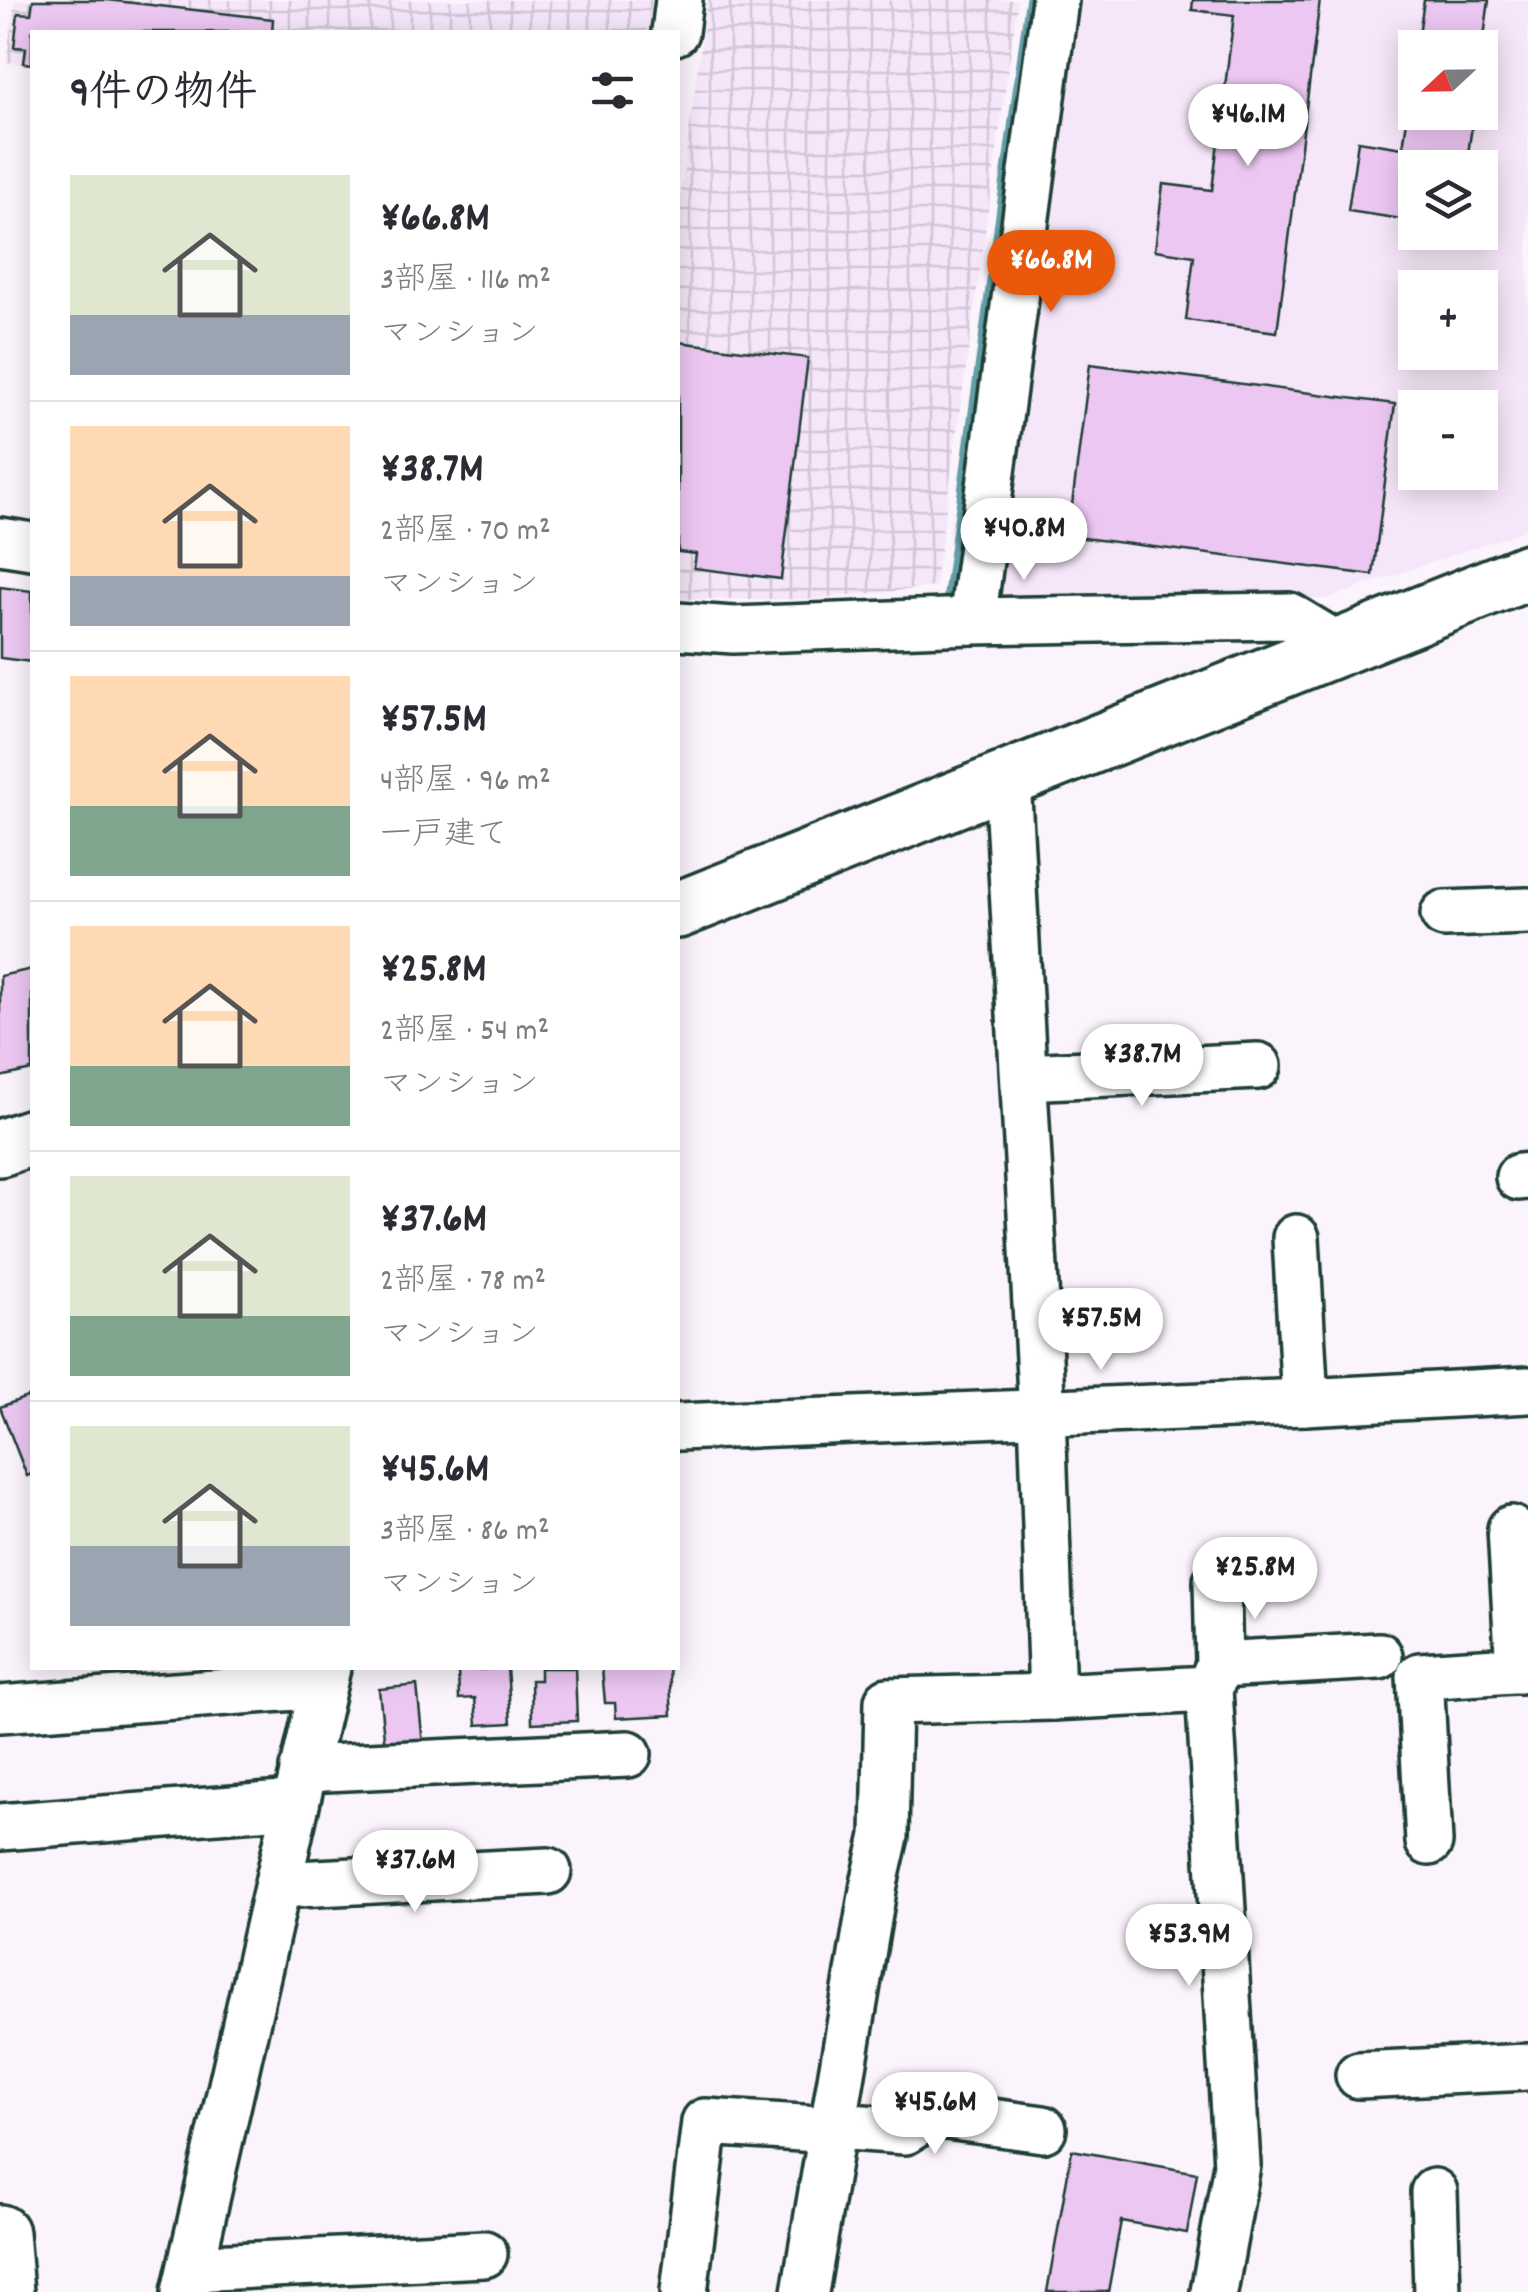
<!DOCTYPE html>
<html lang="ja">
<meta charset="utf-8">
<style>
:root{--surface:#fff;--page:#f7f7f7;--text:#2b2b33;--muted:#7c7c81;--line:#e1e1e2;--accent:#ea580c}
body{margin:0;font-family:Dekko,"Klee One",sans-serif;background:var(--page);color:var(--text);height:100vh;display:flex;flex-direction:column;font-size:38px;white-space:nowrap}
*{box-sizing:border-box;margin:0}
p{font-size:32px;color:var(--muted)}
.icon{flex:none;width:55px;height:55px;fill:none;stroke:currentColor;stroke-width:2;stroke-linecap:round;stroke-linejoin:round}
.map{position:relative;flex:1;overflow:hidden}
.sheet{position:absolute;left:30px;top:30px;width:650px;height:1640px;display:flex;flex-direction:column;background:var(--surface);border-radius:0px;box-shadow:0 5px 25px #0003}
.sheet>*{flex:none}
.needle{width:65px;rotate:248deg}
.fabs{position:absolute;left:1398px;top:30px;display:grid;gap:20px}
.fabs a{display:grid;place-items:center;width:100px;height:100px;border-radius:0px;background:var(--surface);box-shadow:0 5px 25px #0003;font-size:50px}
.price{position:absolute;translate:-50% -85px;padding:0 22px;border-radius:35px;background:#fff;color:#222;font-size:32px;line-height:65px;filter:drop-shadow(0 2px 5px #0008)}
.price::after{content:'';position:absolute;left:50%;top:60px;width:30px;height:22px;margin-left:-15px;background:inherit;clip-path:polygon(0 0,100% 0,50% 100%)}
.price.on{background:var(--accent);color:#fff}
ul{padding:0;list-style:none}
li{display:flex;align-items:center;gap:30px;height:250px;padding:0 40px}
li+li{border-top:2px solid var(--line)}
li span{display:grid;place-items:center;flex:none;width:280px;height:200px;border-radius:0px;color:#555}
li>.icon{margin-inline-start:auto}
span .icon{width:120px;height:120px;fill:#fffc;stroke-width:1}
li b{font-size:42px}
h2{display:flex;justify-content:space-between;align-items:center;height:120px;padding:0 40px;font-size:42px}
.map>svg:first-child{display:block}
.built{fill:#f6e6f9;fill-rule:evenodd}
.industrial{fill:url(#industrial-grid)}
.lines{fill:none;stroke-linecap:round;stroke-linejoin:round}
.stream{stroke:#649ea6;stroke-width:12}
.building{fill:#ecc7f2;stroke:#1f3d34;stroke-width:2.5}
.minor-casing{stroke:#1f3d34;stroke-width:52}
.tertiary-casing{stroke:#1f3d34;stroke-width:62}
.secondary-casing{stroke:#1f3d34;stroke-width:62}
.minor{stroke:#fff;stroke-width:45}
.tertiary{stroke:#fff;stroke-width:55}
.secondary{stroke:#fff;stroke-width:55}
</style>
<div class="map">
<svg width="1528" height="2292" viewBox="0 0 1528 2292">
<defs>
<pattern id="industrial-grid" width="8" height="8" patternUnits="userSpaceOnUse" patternTransform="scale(2.5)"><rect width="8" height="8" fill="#f6e6f9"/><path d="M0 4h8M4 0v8" fill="none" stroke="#d2c6d6"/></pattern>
</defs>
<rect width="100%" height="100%" fill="#fbf4fc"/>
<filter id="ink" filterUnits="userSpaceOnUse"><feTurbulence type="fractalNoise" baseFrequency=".01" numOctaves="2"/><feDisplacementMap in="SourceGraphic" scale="20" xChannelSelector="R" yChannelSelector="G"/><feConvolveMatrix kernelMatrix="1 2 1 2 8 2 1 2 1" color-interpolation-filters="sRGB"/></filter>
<g filter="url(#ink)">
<!-- built -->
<path class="built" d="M1075,0H1528V529L1326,599L992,603ZM1415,48H1480V112H1415ZM1415,168H1480V232H1415ZM1415,288H1480V352H1415ZM1415,408H1480V472H1415Z"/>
<!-- industrial -->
<g class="industrial">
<polygon points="15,0 652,0 647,32 32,32 32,65 6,62"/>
<polygon points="707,0 1018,0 935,587 813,599 678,599 678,213"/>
</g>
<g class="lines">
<!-- stream -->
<polyline class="stream" points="948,605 1031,0"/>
</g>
<!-- building -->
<g class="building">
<polygon points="33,0 107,0 273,19 272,32 32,32 32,64 24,63 26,48 14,47 18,13 31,14"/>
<polygon points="1193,0 1320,0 1277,332 1186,320 1194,256 1155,250 1163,184 1212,190 1234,15 1192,10"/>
<polygon points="1424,0 1489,0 1480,67 1480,48 1417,48"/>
<polygon points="1415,62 1415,112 1474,112 1466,168 1415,168 1415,221 1348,211 1358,141 1403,148"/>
<polygon points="678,342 808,358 781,579 694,568 696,554 678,552"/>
<polygon points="1090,364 1395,404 1373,575 1068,536"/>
<polygon points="0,587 32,591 32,662 0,658"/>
<polygon points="32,969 32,1070 0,1077 0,976"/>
<polygon points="32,1395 32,1474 27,1476 0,1407"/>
<polygon points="507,1668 511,1723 477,1725 475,1698 459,1699 458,1671"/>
<polygon points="540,1668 575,1668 577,1721 532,1723 531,1680 540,1680"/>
<polygon points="602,1668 669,1668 672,1715 616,1718 615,1703 605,1703"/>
<polygon points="417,1685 423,1744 385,1748 379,1689"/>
<polygon points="1072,2150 1197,2173 1187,2233 1121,2221 1108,2292 1047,2292"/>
</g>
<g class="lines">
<defs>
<g id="minor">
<polyline points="675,32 679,0"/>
<polyline points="0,541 32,546"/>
<polyline points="972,621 1055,0"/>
<polyline points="678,626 733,630 972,621 1289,616 1339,646"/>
<polyline points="1007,779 1042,1413 1052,1697"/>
<polyline points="1444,914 1528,911"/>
<polyline points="1024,1077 1258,1066"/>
<polyline points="1519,1177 1528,1176"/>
<polyline points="1296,1238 1305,1402"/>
<polyline points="678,1427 1305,1402 1528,1390"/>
<polyline points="1511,1529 1519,1670"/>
<polyline points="1217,1581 1219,1665"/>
<polyline points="1209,1689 1237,2165 1214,2292"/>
<polyline points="0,1709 323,1685"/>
<polyline points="303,1769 628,1754"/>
<polyline points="0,1827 296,1804"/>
<polyline points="1429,1842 1420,1676 1528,1669"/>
<polyline points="278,1885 548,1871"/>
<polyline points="1359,2075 1528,2067"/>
<polyline points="835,2126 905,2131 932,2114 1043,2129"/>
<polyline points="1434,2192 1437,2292"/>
<polyline points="191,2268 484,2254"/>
<polyline points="185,2292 327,1668"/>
<polyline points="684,2292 705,2122 834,2130"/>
<polyline points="805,2292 874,1884 885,1836 888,1701 1052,1697 1209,1689 1219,1665 1379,1656"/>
</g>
<g id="tertiary">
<polyline points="678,910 1528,572"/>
<polyline points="0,1148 32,1137"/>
</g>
<polyline id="secondary" points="0,2233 5,2292"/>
</defs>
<!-- minor casing -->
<use href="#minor" class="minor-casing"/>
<!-- tertiary casing -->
<use href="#tertiary" class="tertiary-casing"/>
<!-- secondary casing -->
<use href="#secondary" class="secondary-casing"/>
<!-- minor -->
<use href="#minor" class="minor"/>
<!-- tertiary -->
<use href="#tertiary" class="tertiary"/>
<!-- secondary -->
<use href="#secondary" class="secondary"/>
</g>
</g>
</svg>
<div class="fabs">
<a><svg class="needle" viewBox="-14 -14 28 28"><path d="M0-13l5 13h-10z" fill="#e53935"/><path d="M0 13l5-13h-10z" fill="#7c7c81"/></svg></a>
<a><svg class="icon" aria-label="layers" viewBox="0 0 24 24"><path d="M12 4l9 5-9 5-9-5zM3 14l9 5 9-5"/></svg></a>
<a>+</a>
<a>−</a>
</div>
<b class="price" style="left:1248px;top:169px">¥46.1M</b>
<b class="price on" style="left:1051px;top:315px">¥66.8M</b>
<b class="price" style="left:1024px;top:583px">¥40.8M</b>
<b class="price" style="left:1142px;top:1109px">¥38.7M</b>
<b class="price" style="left:1101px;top:1373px">¥57.5M</b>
<b class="price" style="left:1255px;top:1622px">¥25.8M</b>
<b class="price" style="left:415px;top:1915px">¥37.6M</b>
<b class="price" style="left:1189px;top:1989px">¥53.9M</b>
<b class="price" style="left:935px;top:2157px">¥45.6M</b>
<section class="sheet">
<h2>9件の物件<svg class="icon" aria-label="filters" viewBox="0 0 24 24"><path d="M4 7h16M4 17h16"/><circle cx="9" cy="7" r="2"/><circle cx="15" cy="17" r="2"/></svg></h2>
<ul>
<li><span style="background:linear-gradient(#dfe7d0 70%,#9aa5b1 0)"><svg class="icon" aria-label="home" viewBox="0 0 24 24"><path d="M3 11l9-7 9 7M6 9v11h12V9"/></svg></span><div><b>¥66.8M</b><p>3部屋 · 116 m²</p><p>マンション</p></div></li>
<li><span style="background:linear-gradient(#ffd9b3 75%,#9aa5b1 0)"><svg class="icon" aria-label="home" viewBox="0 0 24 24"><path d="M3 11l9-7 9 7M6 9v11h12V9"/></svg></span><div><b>¥38.7M</b><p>2部屋 · 70 m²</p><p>マンション</p></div></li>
<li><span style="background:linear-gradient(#ffd9b3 65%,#7fa58c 0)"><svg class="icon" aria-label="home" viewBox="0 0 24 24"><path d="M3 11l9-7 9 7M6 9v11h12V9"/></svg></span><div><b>¥57.5M</b><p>4部屋 · 96 m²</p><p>一戸建て</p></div></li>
<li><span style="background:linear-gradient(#ffd9b3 70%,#7fa58c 0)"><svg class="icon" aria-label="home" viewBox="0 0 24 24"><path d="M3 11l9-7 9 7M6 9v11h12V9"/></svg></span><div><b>¥25.8M</b><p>2部屋 · 54 m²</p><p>マンション</p></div></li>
<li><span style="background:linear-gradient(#dfe7d0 70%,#7fa58c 0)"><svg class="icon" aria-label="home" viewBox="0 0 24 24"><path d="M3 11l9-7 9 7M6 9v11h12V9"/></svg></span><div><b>¥37.6M</b><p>2部屋 · 78 m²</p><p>マンション</p></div></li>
<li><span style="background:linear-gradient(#dfe7d0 60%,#9aa5b1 0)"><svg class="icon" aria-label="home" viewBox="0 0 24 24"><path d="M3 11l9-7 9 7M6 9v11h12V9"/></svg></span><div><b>¥45.6M</b><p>3部屋 · 86 m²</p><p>マンション</p></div></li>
</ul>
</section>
</div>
